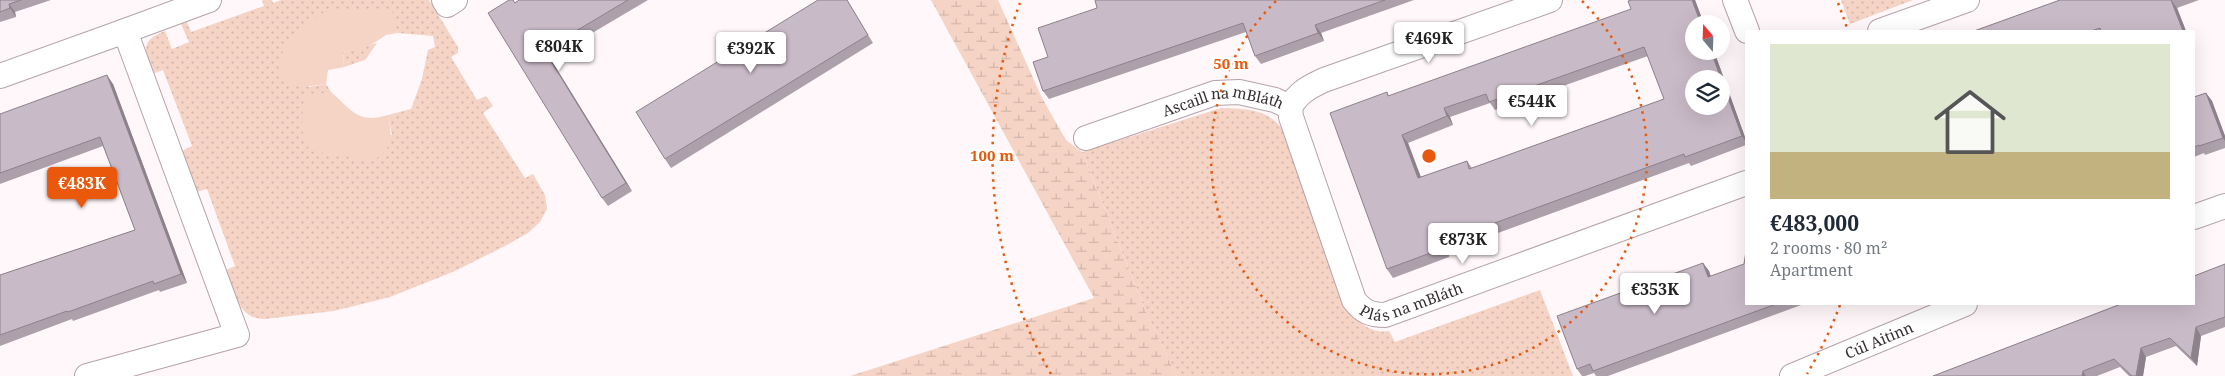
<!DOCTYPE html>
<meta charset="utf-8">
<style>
:root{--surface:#fff;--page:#f2f2f3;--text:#1f2937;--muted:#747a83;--accent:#ea580c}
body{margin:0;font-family:"Noto Serif",serif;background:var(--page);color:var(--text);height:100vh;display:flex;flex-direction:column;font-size:19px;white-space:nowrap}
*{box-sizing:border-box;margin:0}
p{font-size:16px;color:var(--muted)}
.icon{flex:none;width:28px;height:28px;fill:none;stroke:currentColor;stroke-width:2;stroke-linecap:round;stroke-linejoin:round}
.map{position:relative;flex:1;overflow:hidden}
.drawer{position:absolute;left:1745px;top:30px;width:450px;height:275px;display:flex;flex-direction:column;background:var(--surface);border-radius:0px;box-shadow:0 5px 20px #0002}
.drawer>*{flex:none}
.needle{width:32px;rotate:341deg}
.fabs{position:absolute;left:1685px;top:15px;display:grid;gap:10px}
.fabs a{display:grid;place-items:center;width:45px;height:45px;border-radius:50%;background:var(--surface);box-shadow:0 5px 20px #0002;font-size:25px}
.price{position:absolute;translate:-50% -42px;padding:0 11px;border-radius:5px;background:#fff;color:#222;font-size:16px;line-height:32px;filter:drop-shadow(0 1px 2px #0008)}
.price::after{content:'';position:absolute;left:50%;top:30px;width:15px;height:11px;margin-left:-8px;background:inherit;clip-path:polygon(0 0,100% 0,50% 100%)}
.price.current{background:var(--accent);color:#fff}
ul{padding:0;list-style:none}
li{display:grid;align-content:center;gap:10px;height:265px;padding:0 25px}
li span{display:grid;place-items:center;height:155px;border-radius:0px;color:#555}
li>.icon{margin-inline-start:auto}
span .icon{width:90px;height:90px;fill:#fffc;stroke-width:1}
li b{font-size:21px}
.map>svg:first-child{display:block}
.grass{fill:url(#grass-dots);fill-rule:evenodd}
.wetland{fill:url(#wetland-marsh)}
.park{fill:#f5d4c6}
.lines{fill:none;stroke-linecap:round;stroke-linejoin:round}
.minor-casing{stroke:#b5a2a9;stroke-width:26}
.minor{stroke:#fff;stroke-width:24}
.wall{fill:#ada0ab;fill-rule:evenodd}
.shaded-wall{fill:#8d828b}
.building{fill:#c9bac7;stroke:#8d828b;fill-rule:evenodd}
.ring{fill:none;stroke:#e8590c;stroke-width:2.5;stroke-dasharray:2.5 5}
.labels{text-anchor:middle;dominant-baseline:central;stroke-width:5;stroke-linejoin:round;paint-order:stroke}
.street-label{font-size:15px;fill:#362f31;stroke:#fff}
.centre{fill:#e8590c;stroke:#fff;stroke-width:2.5}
.ring-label{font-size:15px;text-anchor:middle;font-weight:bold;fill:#e8590c;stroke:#fff;stroke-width:5;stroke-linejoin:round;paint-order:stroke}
</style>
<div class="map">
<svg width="2225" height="376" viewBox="0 0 2225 376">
<defs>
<pattern id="grass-dots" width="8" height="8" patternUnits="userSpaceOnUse" patternTransform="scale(1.25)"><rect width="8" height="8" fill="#f5d4c6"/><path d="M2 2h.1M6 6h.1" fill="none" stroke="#d3b6ab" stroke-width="1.8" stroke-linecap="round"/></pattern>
<pattern id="wetland-marsh" width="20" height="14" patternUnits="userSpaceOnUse" patternTransform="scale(1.25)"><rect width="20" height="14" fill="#f5d4c6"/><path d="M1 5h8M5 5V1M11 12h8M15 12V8" fill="none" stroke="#d3b6ab"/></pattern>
</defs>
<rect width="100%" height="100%" fill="#fff7f9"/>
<!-- grass -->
<g class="grass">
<path d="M262,0H272L273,3L281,0H429L458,47V53L451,57L477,100L486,96L493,106L483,113L525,178L533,174L545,195L547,209L540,222L528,233L505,246L455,271L390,297L334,311L265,319C237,319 234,291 226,270L235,266L207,189L197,192L182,151L192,146L163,70L152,74C145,51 139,41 165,31L172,49L189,42L181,24L187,22L191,32L264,6ZM329,9H391L397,33L433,36L435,47L428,50L422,79L411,109L388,115L392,135L304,95L332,93L326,84L308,87Z"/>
<polygon points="1841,0 1913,0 1850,24"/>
<polygon points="377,43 365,60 344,67 343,52"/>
<path d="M1221,108C1246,109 1269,108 1284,132L1348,310C1361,323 1370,334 1389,331L1395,342L1540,290L1573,376H1177L1148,317L1082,152Z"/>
</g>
<!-- wetland -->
<polygon class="wetland" points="931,0 998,0 1042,98 1066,140 1082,152 1148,317 1177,376 850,376 1094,298"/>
<!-- park -->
<g class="park">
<path d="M329,9H392L397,33L386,35L369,46L343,52L344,67L328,70L326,84C310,86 296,89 281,81C273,44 302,27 329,9Z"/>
<path d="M332,93C353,111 358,124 388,115C392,137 394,148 373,161L311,151C298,135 303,114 304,94Z"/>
</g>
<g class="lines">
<defs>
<g id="minor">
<polyline points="444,0 447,5 455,0"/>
<polyline points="1735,0 1747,31"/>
<polyline points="125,31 209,0"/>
<polyline points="1880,31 1967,0"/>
<polyline points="0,76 125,31 237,335 87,376"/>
<path id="s1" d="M1290,107L1291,117L1354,300C1363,312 1371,315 1385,315L1746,183"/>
<path d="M1290,107C1299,92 1309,87 1324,80L1550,0"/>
<path id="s2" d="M1086,138L1215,93L1239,92L1275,100L1290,107"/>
<polyline points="2194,217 2225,206"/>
<path id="s3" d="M1792,376L1965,304"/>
</g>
</defs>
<!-- minor casing -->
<use href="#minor" class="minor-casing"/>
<!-- minor -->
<use href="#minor" class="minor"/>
</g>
<!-- wall -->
<g class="wall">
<polygon points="0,0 51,0 15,12 16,17 0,22"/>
<polygon points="519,0 648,0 550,58 632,191 608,206 602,198 515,3"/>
<polygon points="818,0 847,0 873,43 671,168 665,159"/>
<polygon points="1095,0 1414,0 1321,33 1324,41 1261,64 1255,56 1246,32 1049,99 1043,91 1048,57 1097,8"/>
<path d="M1695,0L1704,24H1694L1714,51L1746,140V145L1691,166L1689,163L1487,237L1448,251L1449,257L1393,278L1387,269V92L1389,96ZM1648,56L1664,99L1472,168L1467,161L1421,177L1408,143L1453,125L1450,117L1490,103L1495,110Z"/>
<polygon points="2060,0 2199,0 2177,8 2186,31 1974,31"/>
<polygon points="113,84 187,283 160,292 159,290 73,321 72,319 0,346 0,275 135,230 103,146 0,184 0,114"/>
<polygon points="2206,93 2212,101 2225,136 2225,148 2205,155 2204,153 2194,157 2194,97"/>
<polygon points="1703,263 1709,271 1711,277 1746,304 1804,304 1608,376 1596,376 1594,373 1585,376 1582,376 1577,369"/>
<polygon points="2225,264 2225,327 2201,336 2197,366 2176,346 2146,357 2143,376 2129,376 2120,367 2097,376 1933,376"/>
</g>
<!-- shaded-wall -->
<g class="shaded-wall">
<polygon points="1692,0 1695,0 1704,24 1701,24"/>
<polygon points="2171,0 2177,8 2186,31 2183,31"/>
<polygon points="9,4 15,12 16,17 10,8"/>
<polygon points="1315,25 1321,33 1324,41 1318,33"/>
<polygon points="544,50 550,58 632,191 626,183"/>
<polygon points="1711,51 1714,51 1746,140 1746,142 1742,136"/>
<polygon points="107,75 113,84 187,283 181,274"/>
<polygon points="2206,93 2212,101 2225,136 2225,141 2223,138"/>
<polygon points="1444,108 1450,117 1453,125 1447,116"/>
<polygon points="1402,135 1408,143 1424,186 1418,178"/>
<polygon points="1442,243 1448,251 1449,257 1444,248"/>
<polygon points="1703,263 1709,271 1714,286 1708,277"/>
<polygon points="2196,327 2201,336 2197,366 2191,358"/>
<polygon points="2141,348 2146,357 2143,376 2136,376"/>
<polygon points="2083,371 2086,376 2082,376"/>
</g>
<!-- building -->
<g class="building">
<polygon points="0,0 21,0 9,4 10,8 0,12"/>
<polygon points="509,0 513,0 515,3 519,0 628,0 544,50 626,183 602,198 488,13"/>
<polygon points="818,0 847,0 868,35 665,159 636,112"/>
<polygon points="1095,0 1385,0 1315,25 1318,33 1255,56 1243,23 1043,91 1033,62 1048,57 1038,28 1097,8"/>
<path d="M1632,0H1692L1701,24H1694V51H1711L1721,79H1694V106H1721V79L1742,136L1685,157L1684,154L1481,228L1442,243L1444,248L1387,269L1330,113L1387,92L1388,96L1631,9L1628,1ZM1644,47L1664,99L1469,169L1467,161L1418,178L1402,135L1447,116L1444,108L1486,94L1489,102Z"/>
<polygon points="2060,0 2171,0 2183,31 2101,31 2100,28 2091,31 1974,31"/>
<polygon points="107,75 181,274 154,284 153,281 68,312 67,311 0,335 0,275 135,230 100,137 0,173 0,114"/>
<polygon points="2206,93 2223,138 2199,146 2199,145 2194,147 2194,97"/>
<polygon points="1746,251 1746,304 1776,304 1593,371 1590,364 1577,369 1557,316 1703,263 1708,277 1744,264"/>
<polygon points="2225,264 2225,317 2196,327 2191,358 2170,338 2141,348 2136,376 2132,376 2114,359 2083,371 2082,376 1933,376 2121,304 2194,304 2194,276"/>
</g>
<!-- distance rings -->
<g class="ring">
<path d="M1582 1A218 218 0 1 1 1276 1"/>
<path d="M1840 305A437 437 0 0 1 1807 374M1051 374A437 437 0 0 1 1020 3M1838 3A437 437 0 0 1 1847 28"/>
</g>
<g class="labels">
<!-- street labels -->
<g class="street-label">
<text stroke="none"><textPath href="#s2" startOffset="144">Ascaill na mBláth</textPath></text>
<text stroke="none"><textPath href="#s1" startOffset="268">Plás na mBláth</textPath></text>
<text stroke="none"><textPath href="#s3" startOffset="94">Cúl Aitinn</textPath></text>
</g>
</g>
<circle cx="1429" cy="156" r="8" class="centre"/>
<g class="ring-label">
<text x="1231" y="69">50 m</text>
<text x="992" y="161">100 m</text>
</g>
</svg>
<div class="fabs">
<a><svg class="needle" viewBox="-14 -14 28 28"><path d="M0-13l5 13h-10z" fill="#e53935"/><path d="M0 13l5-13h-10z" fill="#747a83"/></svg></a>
<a><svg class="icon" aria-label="layers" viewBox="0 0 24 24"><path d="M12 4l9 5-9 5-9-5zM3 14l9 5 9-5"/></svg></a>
</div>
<b class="price" style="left:1429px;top:64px">€469K</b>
<b class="price" style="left:559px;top:72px">€804K</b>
<b class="price" style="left:751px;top:74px">€392K</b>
<b class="price" style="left:1532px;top:127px">€544K</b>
<b class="price current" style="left:82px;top:209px">€483K</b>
<b class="price" style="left:1463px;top:265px">€873K</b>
<b class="price" style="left:1655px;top:315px">€353K</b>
<section class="drawer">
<ul>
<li><span style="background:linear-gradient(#dfe7d0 70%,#c2b280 0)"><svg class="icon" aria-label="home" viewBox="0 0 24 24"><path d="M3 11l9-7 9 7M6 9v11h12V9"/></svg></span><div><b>€483,000</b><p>2 rooms · 80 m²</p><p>Apartment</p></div></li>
</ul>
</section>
</div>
